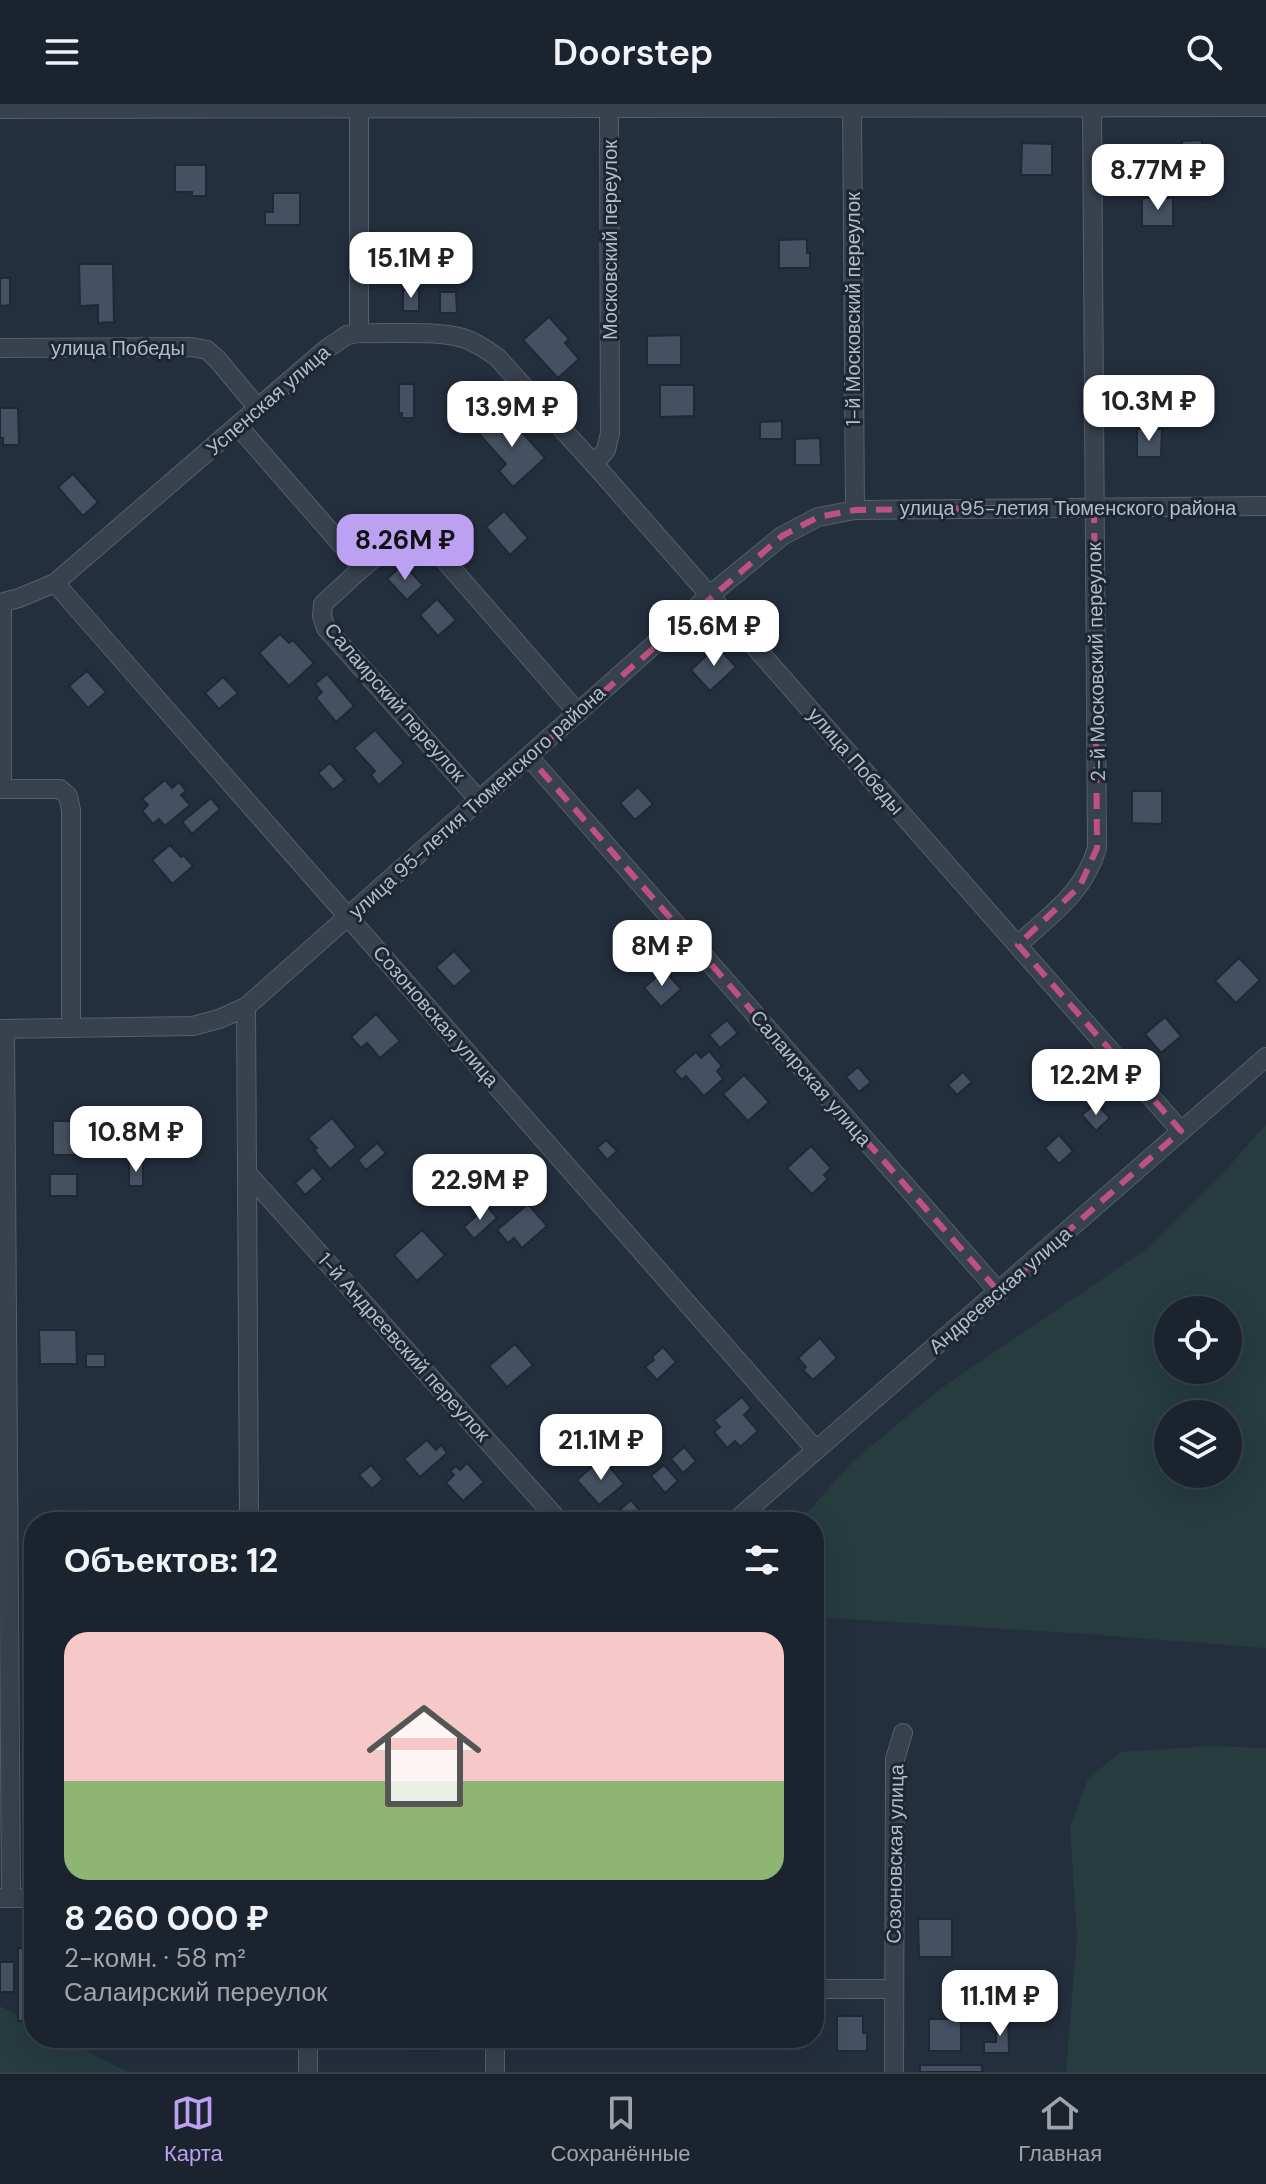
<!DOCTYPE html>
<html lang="ru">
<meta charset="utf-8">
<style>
:root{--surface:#1b232e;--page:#282f3a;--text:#f1f3f6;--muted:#a0a4aa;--line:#39404a;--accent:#bca0f2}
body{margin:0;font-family:"DM Sans",sans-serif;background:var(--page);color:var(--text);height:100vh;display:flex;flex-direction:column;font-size:30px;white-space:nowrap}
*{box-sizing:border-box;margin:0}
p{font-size:26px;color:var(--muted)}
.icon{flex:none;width:44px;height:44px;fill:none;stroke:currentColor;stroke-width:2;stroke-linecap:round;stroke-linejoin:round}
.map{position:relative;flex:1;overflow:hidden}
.panel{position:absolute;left:24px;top:1408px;width:800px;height:536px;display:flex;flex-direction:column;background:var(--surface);border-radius:32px;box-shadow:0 8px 32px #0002,0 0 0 2px var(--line)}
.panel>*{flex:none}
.controls{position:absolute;left:1154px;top:1192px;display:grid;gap:16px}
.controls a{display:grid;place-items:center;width:88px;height:88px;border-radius:50%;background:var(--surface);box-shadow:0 8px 32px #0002,0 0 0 2px var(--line);font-size:40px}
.price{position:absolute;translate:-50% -68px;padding:0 18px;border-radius:16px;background:#fff;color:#222;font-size:26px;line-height:52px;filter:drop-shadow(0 2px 4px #0008)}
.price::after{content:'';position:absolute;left:50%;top:48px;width:24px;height:18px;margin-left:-12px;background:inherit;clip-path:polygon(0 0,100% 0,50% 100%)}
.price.active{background:var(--accent);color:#111}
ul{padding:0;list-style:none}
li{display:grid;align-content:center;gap:16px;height:424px;padding:0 40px}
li+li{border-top:2px solid var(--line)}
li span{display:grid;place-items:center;height:248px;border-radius:24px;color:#555}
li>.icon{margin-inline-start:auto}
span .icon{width:144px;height:144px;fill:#fffc;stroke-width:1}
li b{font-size:34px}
h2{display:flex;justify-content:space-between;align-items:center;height:96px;padding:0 40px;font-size:34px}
header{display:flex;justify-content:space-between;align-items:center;height:104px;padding:0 40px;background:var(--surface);font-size:36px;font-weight:600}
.dock{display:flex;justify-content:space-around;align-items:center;height:112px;border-top:2px solid var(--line);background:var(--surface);font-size:22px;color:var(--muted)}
.dock a{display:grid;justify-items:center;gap:4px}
.dock .active{color:var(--accent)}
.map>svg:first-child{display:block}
.green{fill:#263c3f;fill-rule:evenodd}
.building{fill:#455162;stroke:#1f2835;stroke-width:2}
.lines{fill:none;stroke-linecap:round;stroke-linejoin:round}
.minor-casing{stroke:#565f6c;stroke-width:20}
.minor{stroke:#38414e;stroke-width:18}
.marked{fill:none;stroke:#bd5182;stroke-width:6;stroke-dasharray:16 10;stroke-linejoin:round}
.labels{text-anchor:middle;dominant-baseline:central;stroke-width:6;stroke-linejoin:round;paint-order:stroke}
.street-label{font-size:20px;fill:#b4bcc9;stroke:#1d2633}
</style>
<header><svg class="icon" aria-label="menu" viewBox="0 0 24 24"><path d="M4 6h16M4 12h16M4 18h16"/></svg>Doorstep<svg class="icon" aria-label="search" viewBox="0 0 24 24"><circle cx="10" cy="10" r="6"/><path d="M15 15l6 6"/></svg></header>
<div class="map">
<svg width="1266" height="1968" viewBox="0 0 1266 1968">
<rect width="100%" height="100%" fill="#242f3e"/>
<!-- green -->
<g class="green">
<path d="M1266,1020V1544L1072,1529L814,1513V1418H799L853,1357L940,1285L1145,1146L1230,1061ZM1168,1206H1228V1266H1168ZM1168,1310H1228V1370H1168Z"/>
<polygon points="1209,1642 1266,1644 1266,1968 1066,1968 1077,1832 1070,1723 1088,1675 1120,1648"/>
<polygon points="0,1902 34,1920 34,1934 61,1934 127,1968 0,1968"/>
</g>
<!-- building -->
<g class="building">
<polygon points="1202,36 1203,57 1184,58 1182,37"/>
<polygon points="1022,39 1052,40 1052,71 1021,71"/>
<polygon points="175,61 206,61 206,92 192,92 192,88 175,88"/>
<polygon points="273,89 300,89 300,121 265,121 265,108 273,108"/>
<rect x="1142" y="94" width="31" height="28"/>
<polygon points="807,135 807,149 810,149 810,164 779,164 779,136"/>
<polygon points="79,160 113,160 114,218 98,219 98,201 80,202"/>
<polygon points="0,174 10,174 10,201 0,202"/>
<polygon points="419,185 419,207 403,207 403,186"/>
<polygon points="440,188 456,188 457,209 440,209"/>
<polygon points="549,213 569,235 565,239 579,255 558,274 523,236"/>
<polygon points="681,231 681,261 647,261 647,232"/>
<polygon points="399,280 414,280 414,314 402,314 402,309 399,309"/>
<polygon points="660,281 694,281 694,312 660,313"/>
<polygon points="0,304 18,304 19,341 3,341 3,334 0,334"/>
<polygon points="504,308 545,354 513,383 499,367 506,360 479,330"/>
<polygon points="782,317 782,335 760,335 760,318"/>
<polygon points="1137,325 1162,325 1161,353 1137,353"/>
<polygon points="820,334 821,361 795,361 795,335"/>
<polygon points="73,370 98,398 83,412 58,383"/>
<polygon points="504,407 528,434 510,451 486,423"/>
<polygon points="403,460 423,481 407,496 387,475"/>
<polygon points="437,495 456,516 438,532 420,511"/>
<polygon points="280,530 289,539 293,536 314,559 289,582 259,549"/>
<polygon points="717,542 736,563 710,587 691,566"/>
<polygon points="87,567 106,588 88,604 69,582"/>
<polygon points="327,570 354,602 336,618 316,594 322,588 315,580"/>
<polygon points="223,573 238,589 219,605 205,589"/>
<polygon points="375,626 404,659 379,681 371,671 375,667 354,644"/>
<polygon points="330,659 345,676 333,686 318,669"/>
<polygon points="165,676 172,684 179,678 186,687 181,691 190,701 165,722 159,715 153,720 142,707 148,701 142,695"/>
<polygon points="638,683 653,700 635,716 620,699"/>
<polygon points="1132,687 1162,687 1162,720 1132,719"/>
<polygon points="211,694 220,705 192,730 182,718"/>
<polygon points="170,741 181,753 183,751 193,762 172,780 152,756"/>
<polygon points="454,847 472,867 454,883 436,863"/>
<polygon points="1239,854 1260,876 1236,899 1215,877"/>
<polygon points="664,866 681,885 661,903 644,884"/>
<polygon points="376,910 400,937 380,954 367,939 361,944 351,933"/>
<polygon points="1165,913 1181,932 1161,949 1145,930"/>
<polygon points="727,916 738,929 720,944 709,931"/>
<polygon points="709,947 722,962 717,967 723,975 704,992 686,972 682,976 674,967 696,948 701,954"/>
<polygon points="858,963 871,978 859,988 846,973"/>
<polygon points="963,968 972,978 957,991 948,981"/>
<polygon points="744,971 769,998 748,1017 723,990"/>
<polygon points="1096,999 1110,1014 1096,1027 1082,1011"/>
<polygon points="332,1014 356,1043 330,1065 314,1046 317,1044 308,1034"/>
<rect x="53" y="1017" width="28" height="34"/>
<polygon points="1059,1031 1073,1047 1059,1060 1045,1044"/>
<polygon points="606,1036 617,1047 607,1056 597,1044"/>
<polygon points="377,1039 386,1049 366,1066 358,1056"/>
<polygon points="811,1042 831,1064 824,1071 828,1075 812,1090 787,1064"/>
<rect x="129" y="1059" width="14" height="23"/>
<polygon points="313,1063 323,1075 305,1091 295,1079"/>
<polygon points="515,1063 532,1082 513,1098 497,1079"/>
<rect x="50" y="1070" width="27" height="22"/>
<polygon points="528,1100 547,1122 522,1144 514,1134 508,1139 497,1126"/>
<polygon points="487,1102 497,1114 474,1135 464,1123"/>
<polygon points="422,1126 445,1151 417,1177 394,1151"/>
<polygon points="39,1226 76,1226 77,1260 40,1260"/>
<polygon points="820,1234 837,1254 813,1276 803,1266 806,1263 798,1254"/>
<polygon points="515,1240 533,1261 507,1283 489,1262"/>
<polygon points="663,1243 676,1258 657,1276 645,1263 654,1256 652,1253"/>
<rect x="86" y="1250" width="19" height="13"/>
<polygon points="742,1293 751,1304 744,1311 758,1327 740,1343 735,1337 727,1344 714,1328 720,1323 714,1316"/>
<polygon points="427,1336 436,1346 441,1341 447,1349 420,1373 404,1355"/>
<polygon points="684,1343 696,1357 683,1369 671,1355"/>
<polygon points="602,1354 624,1380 599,1401 577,1376"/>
<polygon points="467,1359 484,1378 463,1397 446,1379 454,1371 450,1367 456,1362 460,1366"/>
<polygon points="371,1361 383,1375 372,1385 359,1371"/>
<polygon points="664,1361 678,1377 665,1389 651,1372"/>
<polygon points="631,1396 647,1415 644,1418 622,1418 615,1410"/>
<polygon points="918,1815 952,1815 952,1853 919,1853"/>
<rect x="18" y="1844" width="16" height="73"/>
<rect x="0" y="1858" width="14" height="30"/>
<polygon points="837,1912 863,1912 863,1929 867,1929 867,1947 837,1947"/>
<polygon points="996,1912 1008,1912 1009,1949 984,1949 984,1938 996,1938"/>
<rect x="929" y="1915" width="32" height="32"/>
<polygon points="405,1934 456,1934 456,1936 440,1936 440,1946 405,1946"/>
<rect x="604" y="1934" width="38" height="11"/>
<rect x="920" y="1961" width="62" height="7"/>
</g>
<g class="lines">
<defs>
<g id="minor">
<polyline points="852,4 855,406"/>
<polyline points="0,5 1266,3"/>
<path d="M359,229C390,230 434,226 463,234C475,238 486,245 497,253L594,360L1181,1027"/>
<polyline points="0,244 192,243 207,246 217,255 258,304"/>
<polyline points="238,322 362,464 406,427 418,429 427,436 578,609"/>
<polyline points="594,360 606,346 610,329 609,4"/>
<polyline points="362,464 323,500 322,512 326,524 479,696"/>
<polyline points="55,479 816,1346"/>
<polyline points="0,499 19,494 55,479 325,246 347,231 359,229 359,4"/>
<polyline points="2,499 2,685 60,685 68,692 71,706 71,924"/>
<polyline points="529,653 999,1188"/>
<path d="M1018,841C1051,810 1084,789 1097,744L1092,4"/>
<polyline points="246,903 247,1069 560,1418"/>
<polyline points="0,925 193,922 219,915 246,903 710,491 782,432 818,413 855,406 1266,402"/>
<polyline points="5,925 11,1794"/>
<polyline points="247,1069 249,1418"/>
<polyline points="734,1418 1266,953"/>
<polyline points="1,1794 34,1794"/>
<polyline points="814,1885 894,1885"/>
<polyline points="495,1934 495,1968"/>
<polyline points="308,1968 308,1944"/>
<polyline points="894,1968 895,1655 903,1629"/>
</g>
</defs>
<!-- minor casing -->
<use href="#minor" class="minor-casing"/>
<!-- minor -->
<use href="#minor" class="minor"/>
</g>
<!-- marked area -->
<path class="marked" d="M1094,403L1097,744L1080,782L1018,841L1181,1027L999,1188L529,653L782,432L818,413L855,406Z"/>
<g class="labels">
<!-- street labels -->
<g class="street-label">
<text transform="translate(610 136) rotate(-90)">Московский переулок</text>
<text transform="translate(853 205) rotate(-90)">1-й Московский переулок</text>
<text x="118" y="244">улица Победы</text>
<text transform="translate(268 296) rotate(-41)">Успенская улица</text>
<text x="1068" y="404">улица 95-летия Тюменского района</text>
<text transform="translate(1096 558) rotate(-91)">2-й Московский переулок</text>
<text transform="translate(395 598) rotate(49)">Салаирский переулок</text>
<text transform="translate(856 657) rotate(49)">улица Победы</text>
<text transform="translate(477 698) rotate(-42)">улица 95-летия Тюменского района</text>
<text transform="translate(436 912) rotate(49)">Созоновская улица</text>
<text transform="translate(811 974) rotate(49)">Салаирская улица</text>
<text transform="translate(1000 1186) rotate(-41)">Андреевская улица</text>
<text transform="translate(404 1243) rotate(48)">1-й Андреевский переулок</text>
<text transform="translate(895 1750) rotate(-89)">Созоновская улица</text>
</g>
</g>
</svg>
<div class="controls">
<a><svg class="icon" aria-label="locate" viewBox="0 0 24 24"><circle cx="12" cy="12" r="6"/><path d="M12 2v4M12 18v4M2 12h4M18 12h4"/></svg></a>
<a><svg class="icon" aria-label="layers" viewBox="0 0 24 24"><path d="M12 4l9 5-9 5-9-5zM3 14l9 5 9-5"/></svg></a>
</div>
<b class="price" style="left:1158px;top:108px">8.77M ₽</b>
<b class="price" style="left:411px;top:196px">15.1M ₽</b>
<b class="price" style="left:1149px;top:339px">10.3M ₽</b>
<b class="price" style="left:512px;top:345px">13.9M ₽</b>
<b class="price active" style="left:405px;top:478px">8.26M ₽</b>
<b class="price" style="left:714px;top:564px">15.6M ₽</b>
<b class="price" style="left:662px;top:884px">8M ₽</b>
<b class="price" style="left:1096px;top:1013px">12.2M ₽</b>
<b class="price" style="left:136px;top:1070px">10.8M ₽</b>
<b class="price" style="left:480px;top:1118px">22.9M ₽</b>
<b class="price" style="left:601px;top:1378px">21.1M ₽</b>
<b class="price" style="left:1000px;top:1934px">11.1M ₽</b>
<section class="panel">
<h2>Объектов: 12<svg class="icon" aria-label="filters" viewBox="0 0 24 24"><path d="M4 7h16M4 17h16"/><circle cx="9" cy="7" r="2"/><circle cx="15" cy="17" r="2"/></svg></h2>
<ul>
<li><span style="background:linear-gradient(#f6c9c9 60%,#8fb573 0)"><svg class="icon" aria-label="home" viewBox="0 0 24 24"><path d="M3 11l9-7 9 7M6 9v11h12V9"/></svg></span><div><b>8 260 000 ₽</b><p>2-комн. · 58 m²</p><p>Салаирский переулок</p></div></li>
</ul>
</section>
</div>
<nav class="dock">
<a class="active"><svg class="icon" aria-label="map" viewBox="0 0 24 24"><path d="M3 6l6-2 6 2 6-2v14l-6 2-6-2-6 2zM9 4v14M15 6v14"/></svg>Карта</a>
<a><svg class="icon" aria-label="saved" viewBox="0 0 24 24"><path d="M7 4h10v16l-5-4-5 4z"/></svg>Сохранённые</a>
<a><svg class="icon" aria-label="home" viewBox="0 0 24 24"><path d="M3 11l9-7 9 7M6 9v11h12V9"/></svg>Главная</a>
</nav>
